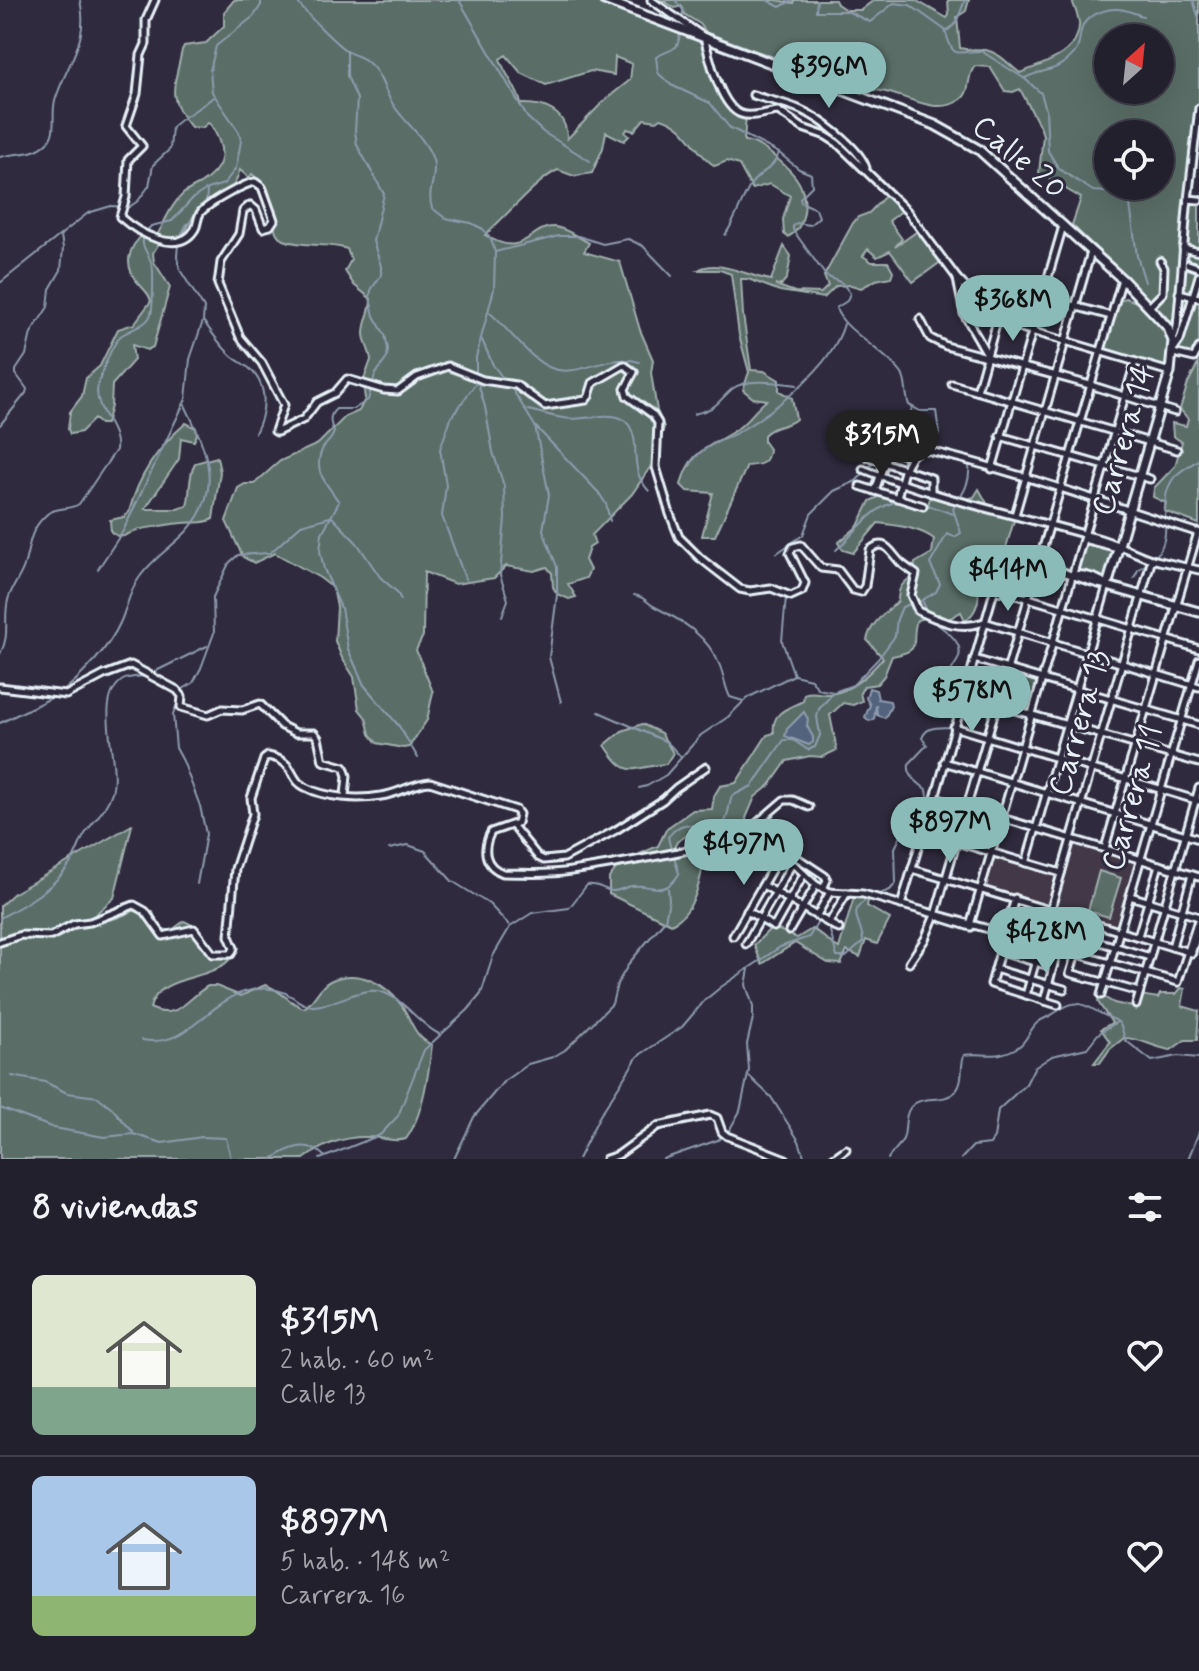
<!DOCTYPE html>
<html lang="es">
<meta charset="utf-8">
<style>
:root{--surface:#23202e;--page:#2b2836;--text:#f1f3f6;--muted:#a3a3aa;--line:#403e4a;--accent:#8bbbb9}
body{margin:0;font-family:Mynerve,sans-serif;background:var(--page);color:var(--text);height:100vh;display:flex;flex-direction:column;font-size:30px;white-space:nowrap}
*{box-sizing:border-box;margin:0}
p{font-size:26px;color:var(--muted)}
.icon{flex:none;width:44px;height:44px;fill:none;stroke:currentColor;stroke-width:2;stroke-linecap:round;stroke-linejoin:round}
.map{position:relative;height:1159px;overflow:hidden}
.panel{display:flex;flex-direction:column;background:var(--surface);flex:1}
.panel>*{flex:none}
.needle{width:52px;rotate:27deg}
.tools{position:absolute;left:1094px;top:24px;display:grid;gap:16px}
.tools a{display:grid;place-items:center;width:80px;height:80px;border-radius:50%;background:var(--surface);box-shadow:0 8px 32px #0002,0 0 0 2px var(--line);font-size:40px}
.price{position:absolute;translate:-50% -68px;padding:0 18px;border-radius:28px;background:var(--accent);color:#111;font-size:26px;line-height:52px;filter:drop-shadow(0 2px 4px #0008)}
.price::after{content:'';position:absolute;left:50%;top:48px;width:24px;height:18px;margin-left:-12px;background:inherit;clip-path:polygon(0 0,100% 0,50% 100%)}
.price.active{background:#222;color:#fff}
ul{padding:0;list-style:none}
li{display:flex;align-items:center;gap:24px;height:200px;padding:0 32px}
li+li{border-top:2px solid var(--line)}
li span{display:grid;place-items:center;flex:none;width:224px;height:160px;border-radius:12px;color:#555}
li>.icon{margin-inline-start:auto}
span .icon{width:96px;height:96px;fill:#fffc;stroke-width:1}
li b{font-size:34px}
h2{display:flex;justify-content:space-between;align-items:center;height:96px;padding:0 32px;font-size:34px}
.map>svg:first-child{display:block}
.built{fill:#423946}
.green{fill:#5a6d66;stroke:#a1afaf;stroke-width:2;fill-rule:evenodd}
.water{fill:#53647e;stroke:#8f9caf;stroke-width:2}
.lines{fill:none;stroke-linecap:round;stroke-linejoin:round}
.stream{stroke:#8f9caf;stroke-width:2}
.minor-casing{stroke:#e8f1f8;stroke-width:11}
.major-casing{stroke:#e8f1f8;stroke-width:13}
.minor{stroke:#2f2a3d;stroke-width:5}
.major{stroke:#2f2a3d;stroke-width:7}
.labels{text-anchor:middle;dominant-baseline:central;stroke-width:6;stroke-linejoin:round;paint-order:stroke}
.street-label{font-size:32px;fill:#e8f1f8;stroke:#2f2a3d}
</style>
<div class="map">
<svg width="1199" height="1159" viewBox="0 0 1199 1159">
<rect width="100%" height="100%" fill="#2f2a3d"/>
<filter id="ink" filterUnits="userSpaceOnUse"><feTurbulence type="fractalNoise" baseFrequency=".0125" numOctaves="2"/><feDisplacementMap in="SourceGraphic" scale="16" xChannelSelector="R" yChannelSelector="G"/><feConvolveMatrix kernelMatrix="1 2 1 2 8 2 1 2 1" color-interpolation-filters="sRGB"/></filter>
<g filter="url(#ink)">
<!-- built -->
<polygon class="built" points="1071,838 1141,859 1120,931 981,889 992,852 1060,873"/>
<!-- green -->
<g class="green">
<path d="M234,0H605L708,38C712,65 722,100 746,116L744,141C760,141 795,171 801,187C808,204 805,228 788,237L784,234L783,219L790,196L770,184L752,189L739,165L727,161L715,166C693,152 689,126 661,118L657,121L644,119L634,131L627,129L625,133L629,136L624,141L606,132L603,148L592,173L574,176L558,170C539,178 504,218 485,235C525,261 530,225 555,227C566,228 579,238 589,243L584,252L620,262L640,330L653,360L651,373L657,411L664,427L655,460L632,494L592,535L595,544L589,548L585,560L590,570L586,578L568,584L576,597L569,599L557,594L553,587L552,573L547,567L534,571L506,566L494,578L455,584L424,572L423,636L416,650L433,692L427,720L409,747L403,748L377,743L370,734L366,718L359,709L354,677L342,658L335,641L337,607L333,588L320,578L275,553L254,563L243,557L226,521L238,488L245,484H254L280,461L318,444L345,417L359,411L365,399L363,382L371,360C370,350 364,343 364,333C364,321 371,312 371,299L354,285L345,271L351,260L347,249C328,242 305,248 284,240C267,232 276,202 267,187C263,182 256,178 252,174L249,178L240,170C233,191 225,205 200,206C188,221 190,232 172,244L161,240L153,253L154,262L170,287L153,347L147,350L132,345L134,360L112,385L111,406L106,424H100L94,419L81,432L70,434L68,429L70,412L82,396L86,378L100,366L118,329L134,324L151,301C149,293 146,292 141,286C122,267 127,247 146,232L156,237C165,222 170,206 183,194C188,190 194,187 200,184C226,167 227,151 211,125L208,123L202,128L191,127C165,97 175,86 182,50L184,46L206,43L224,26V12ZM506,55L521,73L546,85L591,71L614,75L615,57L632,64L630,80L605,100L567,139C567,112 545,103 521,104C519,90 505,75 500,59Z"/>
<path d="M662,0H776L794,3V0H835L837,4L846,10H861L874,0H915L947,18L949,15L948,0H969L966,11L957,17L960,48C970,51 977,48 986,50C1000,53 1009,65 1020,73C1043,64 1077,55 1079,26C1080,19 1074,7 1072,0H1199V116L1192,198L1199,201V347L1194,357L1176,353L1177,330L1174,324L1072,225L1081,198L1039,173L1043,135L1041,129L1020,89L1013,92L1005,91L990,67L975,66C966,75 972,93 960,100C933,118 900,90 872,90L871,92L707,33L700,24L684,14L682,6L675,8ZM1108,38H1160V90H1108ZM1108,134H1160V186H1108Z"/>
<path d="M889,192L904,209L889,221L902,239L895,247L919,230L942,261L913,282L890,251L877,257L868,249L863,256L872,262H888L893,271L891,277L876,280L861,288L851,285L836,286L824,298L780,291L748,279H741L743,315L751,370L764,371L779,380V391L792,398L796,419C786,428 774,424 764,435V442L769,449C768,464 761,465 747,466L715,536H702L713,493L687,491L681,485C689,451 708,448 734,431C746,424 755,409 767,400L753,398L743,390L749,372L739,335L731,274L720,270H698C719,258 749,277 771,280L784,246L791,256L787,278L781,285H775L795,292L821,293L828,286L824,276L853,223L858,217L869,213Z"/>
<path d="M1125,298C1159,308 1176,333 1165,367L1105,348L1118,302Z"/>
<polygon points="1199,362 1199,524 1164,511 1166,503 1153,497 1154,488 1175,466 1182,442 1173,436 1172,423 1186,426 1188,419 1180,409 1188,383"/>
<path d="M186,423L196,428L197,434L194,441L181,438L179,459L145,509H177L187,506C191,491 188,476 195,463L217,457L220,472L213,519C202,525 194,521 182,523C177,523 140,529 137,530C129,533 127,536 119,537L111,532L110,520L124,517L129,512C138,477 159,446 186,423Z"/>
<path d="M932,488C942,499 960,502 974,497L979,489L989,507L1015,517L995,585L987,582L978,591C980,601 975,615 965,620L961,612L945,621L939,614L917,620C909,643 925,650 892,656L884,676L877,684L864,686L860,693L862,701L853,705L843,703L830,715L837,750L822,757L810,756L787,761L770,785L755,797L746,818L748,830L689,834L677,842L671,853L704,846L707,849C700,875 698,912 671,924L609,894V878L621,862L658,846L667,828L693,810L712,809L714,796L720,786L736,783L767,735L774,733C771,712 787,709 803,701L804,694C814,690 820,695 830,694C852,691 869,674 883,658L867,640C871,622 885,614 898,601C898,588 902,583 913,576L915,563L932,553L934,539C918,527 897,526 878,523L853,553L843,550L838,543L858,526L870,501L887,493L923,507L928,506Z"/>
<polygon points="1084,542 1115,551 1106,581 1075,571"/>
<polygon points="1006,669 1042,679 1032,714 996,704"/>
<path d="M642,724L661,733L673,753L666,764C631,767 628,781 605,745L622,731Z"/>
<path d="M132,825L114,898L91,918C115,925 125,912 145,907L153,912C157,922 158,931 172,930L184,921C204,928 206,952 229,960C208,982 159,973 150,1008C178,1022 188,997 208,986H216L241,996L265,985C281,989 289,1004 304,1008C315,1001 318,987 330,981C357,968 386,983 402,1006C413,1022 413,1036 432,1045C429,1072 423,1117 406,1139C393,1143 382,1137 369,1137C345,1136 322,1145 304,1159H0V906L14,893Z"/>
<polygon points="1099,871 1121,878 1109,917 1088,911"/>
<path d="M855,894L869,895L867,906L890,919L877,944L866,940L860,957L847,951L841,964L828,963L795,943L762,964L754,945L772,927L797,938L812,929C823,934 828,943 839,948Z"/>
<path d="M1181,988L1185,989L1182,1006L1199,1011L1197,1040H1185L1171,1050C1154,1048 1141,1038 1124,1038L1110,1049L1100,1063H1094L1110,1042L1101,1029L1112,1023L1098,1002L1100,995L1114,1003L1132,1007L1140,995L1158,998L1160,994H1176Z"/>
</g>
<!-- water -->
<g class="water">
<polygon points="869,688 876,690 878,699 890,701 891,706 885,718 877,715 876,705 874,720 869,721 865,717 870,705 866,698"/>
<polygon points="804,712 808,719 807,726 813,737 813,742 809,745 785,736 787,729"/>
</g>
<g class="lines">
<!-- stream -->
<g class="stream">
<path d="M296,0C304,12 336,44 348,52C353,55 360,56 365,60C382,72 383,90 394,106C406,124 426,138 433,160C438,176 426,191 432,208L445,218L471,223L483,229L491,239L495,252L494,289L476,357V376L485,407L493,452L504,486L505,518L500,575L508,600L502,616"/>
<polyline points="459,0 527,117 543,132 590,161"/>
<polyline points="675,0 683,10 682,21"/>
<polyline points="767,0 780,7 793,0"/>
<path d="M817,0L816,11H847L870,22L894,3L910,5L945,30C954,61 954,51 981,51L1025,79L1041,93L1046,110L1048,151L1059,169L1093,191L1121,193L1129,197L1137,256L1145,282"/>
<polyline points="1193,0 1199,19"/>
<path d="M680,31C679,53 671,48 656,57L658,73L671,85L710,103L729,127L779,153L799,169L811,174L812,186L800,198L801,202L816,209L819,217L810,225L797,223L793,226V230L826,276L842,283L850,293L847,301L836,308C842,330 886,351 902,374C907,382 905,396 909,405L920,411H936L939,432L932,449"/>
<polyline points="946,32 956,23 965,0"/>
<path d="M347,51V76L357,99L355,131L357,145L384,194L373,241L381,266V275L371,290L370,298L374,316L385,335L388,349L387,358L375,375L368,400L354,409H336C328,416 330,423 334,432C332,440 327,442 323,448C311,471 328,485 339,502L322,533L320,551L324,569L341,608L348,649L364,685L399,726L418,758"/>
<path d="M1025,78C1044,68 1053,74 1071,57C1081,48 1078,40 1082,28C1085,16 1106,8 1118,9C1126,9 1135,14 1143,16"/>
<path d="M0,157C16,152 34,156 47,143C58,131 51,115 55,101C66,63 90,43 80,0"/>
<polyline points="206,204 207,191"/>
<path d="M725,235C736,220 741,200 752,183C760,172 774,168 778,155"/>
<polyline points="180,237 187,224 196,218"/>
<polyline points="495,252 559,236 578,236 603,244 628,239 643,246 672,276"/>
<path d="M0,283L88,213L111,206L129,207L138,201L149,186L153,165L170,149L172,127C184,115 200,109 213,97"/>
<path d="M489,312C507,327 530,360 551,368C578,379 609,352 639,362"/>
<path d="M204,322C213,334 222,348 233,357C238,361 244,364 249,368C269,386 266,412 255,433"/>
<polyline points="482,340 493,365 506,382"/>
<polyline points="511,387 535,426 549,495 543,530 557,567 557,595 549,657 561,702"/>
<path d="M528,410C542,413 556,418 571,419C598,419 631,402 635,445C636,464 635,476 649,491"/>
<path d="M694,414C719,408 716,403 732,389C748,377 779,383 797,385"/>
<polyline points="0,425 26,393 27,389 16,374 16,370 26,355 31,333 48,307 50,289 61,270 63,248 61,236"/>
<polyline points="536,427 599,493 606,504 610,521"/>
<polyline points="893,448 905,430 912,408"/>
<path d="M690,466C700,445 720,443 740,431C776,409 832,367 844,324"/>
<polyline points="868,468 887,452"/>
<polyline points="919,502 953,514"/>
<polyline points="332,517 357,543 380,577 397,592 401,600"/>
<path d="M836,550C856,533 873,504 901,501"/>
<polyline points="777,553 803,535 811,514 834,491 856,481 864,473"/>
<path d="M1154,558C1177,535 1155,504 1173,479C1179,470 1191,466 1199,459"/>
<polyline points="98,569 123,531 186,399 190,359 203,321 204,308 180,270 177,257 178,243"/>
<polyline points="1134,578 1138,570 1149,562"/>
<polyline points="466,581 442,516 446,485 440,449 451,418 476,383"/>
<path d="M634,595C644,596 647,603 655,607C683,621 708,636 720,666C724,676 725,687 730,697L743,701"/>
<polyline points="786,597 782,641 794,675"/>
<polyline points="923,602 928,614"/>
<path d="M917,603L936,592L940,584L930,564L947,534L955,537L961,533L953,509C962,495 971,483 969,466C959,459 945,463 934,455"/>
<path d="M931,619C942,629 964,640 959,657C957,663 951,669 949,676L959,704"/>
<path d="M0,654C11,635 3,620 8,600C11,588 20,578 24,566C30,546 29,531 45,516C55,506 68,511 79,504L116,450C119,429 97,413 97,391C98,380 113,341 122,335C131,329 147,326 151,314C153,308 154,270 152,264C146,247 135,244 151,226L172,221L193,198L207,189L224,184L236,168L241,141L239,132L212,92L210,71L216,46L254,16L261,5V0"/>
<polyline points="152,673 207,646"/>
<path d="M61,693C82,676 109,648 120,623C127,608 129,592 139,578C152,559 172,547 187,531C225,489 206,449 185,405"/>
<polyline points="599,712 667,742 681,757"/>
<polyline points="0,723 55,696"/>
<polyline points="639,788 647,786 666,775 701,735 728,717 747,698 794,675 811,679 818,689 833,692"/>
<polyline points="389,849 408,845 425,851 452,881 489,904 509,925"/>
<path d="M671,850L668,837C682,819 691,824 709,831C730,829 726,813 732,796L752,786L784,740H793L808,750L815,747L820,735L817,717L819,709L834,692L853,685L878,659L895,636L897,619L902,607L911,604"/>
<polyline points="197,884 206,834 200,806 183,761 176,748 173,714 183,689 193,683 201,668 214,633 213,597 229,563 238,555 270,553 301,525 330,517"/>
<path d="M877,895L890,890L896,883L895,848L912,813L924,809L929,802L927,790C918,783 907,776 909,764L927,745L922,738C927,725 939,728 951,727L955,721"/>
<path d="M0,918C26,904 56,887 72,861C77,853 80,842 85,834C94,820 107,809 112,792C121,762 92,699 123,680C130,676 139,677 147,676"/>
<path d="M142,1040C186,1048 202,1009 238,994C256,987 275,986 291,996C299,1001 304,1006 313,1006C337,1006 361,984 385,993C405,1001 419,1024 439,1034"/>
<polyline points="12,1076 45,1082 67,1093 98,1097 111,1107 133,1132"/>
<polyline points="749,1076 771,1097 799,1141 805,1159"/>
<polyline points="0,1108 54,1128 104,1137 133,1134 162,1143 202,1137 226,1138 231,1159"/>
<path d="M272,1159C289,1148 307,1139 324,1156"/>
<path d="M320,1159L380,1135L398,1116L424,1050L468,1010L481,994L493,956L510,927L532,913L569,908L587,885C598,883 603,890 612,891C619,891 625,887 632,886C653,883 663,899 679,874L674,856"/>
<polyline points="454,1159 474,1117 504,1081 528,1064 553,1057 565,1050 612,1004 617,984 630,962 665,920 669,900 668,888"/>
<path d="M578,1159L599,1117L638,1056L682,1027L705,1000L721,987L780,947L809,937L818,922L829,927L837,957H846L863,942C863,920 843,913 871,897"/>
<polyline points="663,1159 718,1140 730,1129 740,1111 749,1070 747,1044 753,1018 753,1006 746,985 749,969"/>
<path d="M888,1159C892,1152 900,1146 903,1139C907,1129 903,1118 910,1108C921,1093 943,1105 956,1091C964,1082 960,1066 964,1055C983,1052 997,1060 1018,1047C1027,1042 1029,1030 1037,1023C1042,1018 1048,1018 1053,1014C1072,1001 1077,1000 1098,1012C1119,1024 1119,1015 1125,1040L1152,1061L1178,1056L1199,1058"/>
<polyline points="961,1159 973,1146 990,1144 994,1138 998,1110 1026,1084 1034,1068 1052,1056 1087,1048 1098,1034 1117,1022"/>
<polyline points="1188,1159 1199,1132"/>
</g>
<defs>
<g id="minor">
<path d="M155,0L146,20V44L141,55L137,94L126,126L142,146L128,160L126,197L120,217C137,232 178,257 195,229C198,223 197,217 201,212C209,203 245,183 255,182L262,187L274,220L270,226L263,228L256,210L250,205L243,211L239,234L221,262L218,284L240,337L262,363L284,405L275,431L277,432L304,419L317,402L335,393L347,379L384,390L398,391L417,377L448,366L483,380L516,385L545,406L586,400L589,396L593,383L624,365L634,372L625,389L627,396L653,415L658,423L656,467L670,514L679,537L700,558L740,589L750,591L771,588L791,596L802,591L805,583L790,553L793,547L801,545L821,568L838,570L853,590L861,592L865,586L870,550C885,537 890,552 900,562C904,566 911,570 916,574L911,595L918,611C940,621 960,631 984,622L1199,687"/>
<path d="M651,0L704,37C709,56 720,107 741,114C752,118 767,112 778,111L803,128L826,136L837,143L907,211L957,278L997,321"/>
<path d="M753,95C768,100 786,103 801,110C820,118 860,148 866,168"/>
<polyline points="1188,199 1199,200"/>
<polyline points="1183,248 1199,252"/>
<polyline points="1188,264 1199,268"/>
<polyline points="957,279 964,314 987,354"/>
<polyline points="1179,293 1199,298"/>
<polyline points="1041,297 1111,316"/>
<polyline points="1149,307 1163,293 1164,268 1160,261"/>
<polyline points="920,319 930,338 946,346 1090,385 1175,412"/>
<polyline points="997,321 1170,372"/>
<polyline points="1173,340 1177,327 1187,208 1199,108"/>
<polyline points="1173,350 1180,340 1199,276"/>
<polyline points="1173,353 1194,358 1199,348"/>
<polyline points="952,384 1177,450"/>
<polyline points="977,391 997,321"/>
<polyline points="1000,436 1150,479"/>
<polyline points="861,440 910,457"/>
<polyline points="868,457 931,478 931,493"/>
<path d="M863,469C938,499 1017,515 1094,537C1114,542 1131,552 1151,559C1167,563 1183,566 1199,570"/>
<polyline points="992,469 1063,226"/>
<polyline points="860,486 923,506"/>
<polyline points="875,491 889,449"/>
<path d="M897,498C902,481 904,455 922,449C1016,471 1107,504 1199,533"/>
<polyline points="1015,515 1091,252"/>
<polyline points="1085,536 1087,540 1114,547 1119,546"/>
<path d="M1008,555C1039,558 1074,580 1107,586"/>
<polyline points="1009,556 1014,560 1037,564"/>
<polyline points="1000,570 935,798 1199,877"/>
<path d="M1073,575C1082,573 1101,578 1107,586"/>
<polyline points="994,590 1028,598 1199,649"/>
<polyline points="974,659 1199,725"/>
<polyline points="0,687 66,695 104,675 131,665 177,690 182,696 181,707 208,715 222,709 242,710 260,704 282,726 296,733 314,733 318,738 323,761 344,767 347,776 345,796"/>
<polyline points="963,695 1199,763"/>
<polyline points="954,727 1199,801"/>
<polyline points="944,762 1199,839"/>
<polyline points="513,826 538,857 544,860 564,858 616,830 663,800 676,788 706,767"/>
<polyline points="767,836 756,824 784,800 793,800 809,807"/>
<polyline points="775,843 825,876 827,880 823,889"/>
<polyline points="1105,848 1198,532"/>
<polyline points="1026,863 1107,586"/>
<polyline points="912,869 1192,953"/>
<polyline points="763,885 839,929"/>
<polyline points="1130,896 1199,917 1178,982"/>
<polyline points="1015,898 991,984 1058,1005"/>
<polyline points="901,905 923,832 1061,873"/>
<polyline points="747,911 774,927 804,874"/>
<polyline points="817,915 830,892"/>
<polyline points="1010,915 1150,957"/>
<polyline points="936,916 971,927"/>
<polyline points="1086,921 1070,973 1139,992"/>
<polyline points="829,923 847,893"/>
<polyline points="970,925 1135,362"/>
<polyline points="789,931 816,885"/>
<polyline points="733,936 781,853"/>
<polyline points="1138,936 1159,865"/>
<path d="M0,942L21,935L51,936L74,924L90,922L134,905L145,911L163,936L194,929L213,954H231L234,948L229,936L235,869L253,814L251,798L264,759L268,756C297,762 288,779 305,787C326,798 358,800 381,796C398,794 413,783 430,782L516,810L519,814L517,823L491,832C482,849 484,866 503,873C525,873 549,875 571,871C618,864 665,855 712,845C730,841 747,831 766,838L816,885L830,892L863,894L1178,982"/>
<polyline points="746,944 792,864"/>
<polyline points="1172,947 1192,875"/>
<polyline points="1192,951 1199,929"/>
<polyline points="1000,952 1053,967"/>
<polyline points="909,963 925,939 935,915 1122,279"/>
<polyline points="995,969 1064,989"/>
<polyline points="1026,995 1152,559"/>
<polyline points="1101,995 1199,660"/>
<polyline points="1044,1001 1057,952"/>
<polyline points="1136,1005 1199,788"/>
<polyline points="606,1159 618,1155 658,1126 710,1115 717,1118 722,1132 727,1136 786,1159"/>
<polyline points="832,1159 846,1149"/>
</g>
<polyline id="major" points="604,0 935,125 978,149 1122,279 1158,317 1168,328 1173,341 1170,372 1107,586 1199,612"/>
</defs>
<!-- minor casing -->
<use href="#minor" class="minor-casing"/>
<!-- major casing -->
<use href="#major" class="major-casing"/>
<!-- minor -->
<use href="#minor" class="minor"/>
<!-- major -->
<use href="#major" class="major"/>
</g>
</g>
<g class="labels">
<!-- street labels -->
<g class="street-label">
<text transform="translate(1019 158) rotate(40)">Calle 20</text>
<text transform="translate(1124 440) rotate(-74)">Carrera 14</text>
<text transform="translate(1080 723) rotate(-74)">Carrera 13</text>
<text transform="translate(1133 798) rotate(-74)">Carrera 11</text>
</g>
</g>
</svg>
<div class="tools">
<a><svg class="needle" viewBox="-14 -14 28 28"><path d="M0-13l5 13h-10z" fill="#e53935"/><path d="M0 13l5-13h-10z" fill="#a3a3aa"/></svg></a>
<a><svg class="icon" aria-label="locate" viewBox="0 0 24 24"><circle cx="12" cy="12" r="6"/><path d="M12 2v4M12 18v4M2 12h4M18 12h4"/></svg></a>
</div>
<b class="price" style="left:829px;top:110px">$396M</b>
<b class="price" style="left:1013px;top:343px">$368M</b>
<b class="price active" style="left:882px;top:478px">$315M</b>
<b class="price" style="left:1008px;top:613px">$414M</b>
<b class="price" style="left:972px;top:734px">$578M</b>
<b class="price" style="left:950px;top:865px">$897M</b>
<b class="price" style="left:744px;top:887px">$497M</b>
<b class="price" style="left:1046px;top:975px">$428M</b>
</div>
<section class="panel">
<h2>8 viviendas<svg class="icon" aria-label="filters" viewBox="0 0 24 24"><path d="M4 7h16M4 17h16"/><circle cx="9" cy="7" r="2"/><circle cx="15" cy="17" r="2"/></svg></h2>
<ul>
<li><span style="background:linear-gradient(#dfe7d0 70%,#7fa58c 0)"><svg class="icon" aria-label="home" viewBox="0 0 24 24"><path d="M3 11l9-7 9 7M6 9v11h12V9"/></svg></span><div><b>$315M</b><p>2 hab. · 60 m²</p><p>Calle 13</p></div><svg class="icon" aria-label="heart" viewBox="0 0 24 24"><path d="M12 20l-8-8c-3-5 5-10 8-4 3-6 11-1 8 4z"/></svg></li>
<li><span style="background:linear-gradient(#a9c7e8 75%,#8fb573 0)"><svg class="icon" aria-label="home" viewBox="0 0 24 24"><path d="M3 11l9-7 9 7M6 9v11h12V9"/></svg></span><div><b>$897M</b><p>5 hab. · 148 m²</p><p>Carrera 16</p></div><svg class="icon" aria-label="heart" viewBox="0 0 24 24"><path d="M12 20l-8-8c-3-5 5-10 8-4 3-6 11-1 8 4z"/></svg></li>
</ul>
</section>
